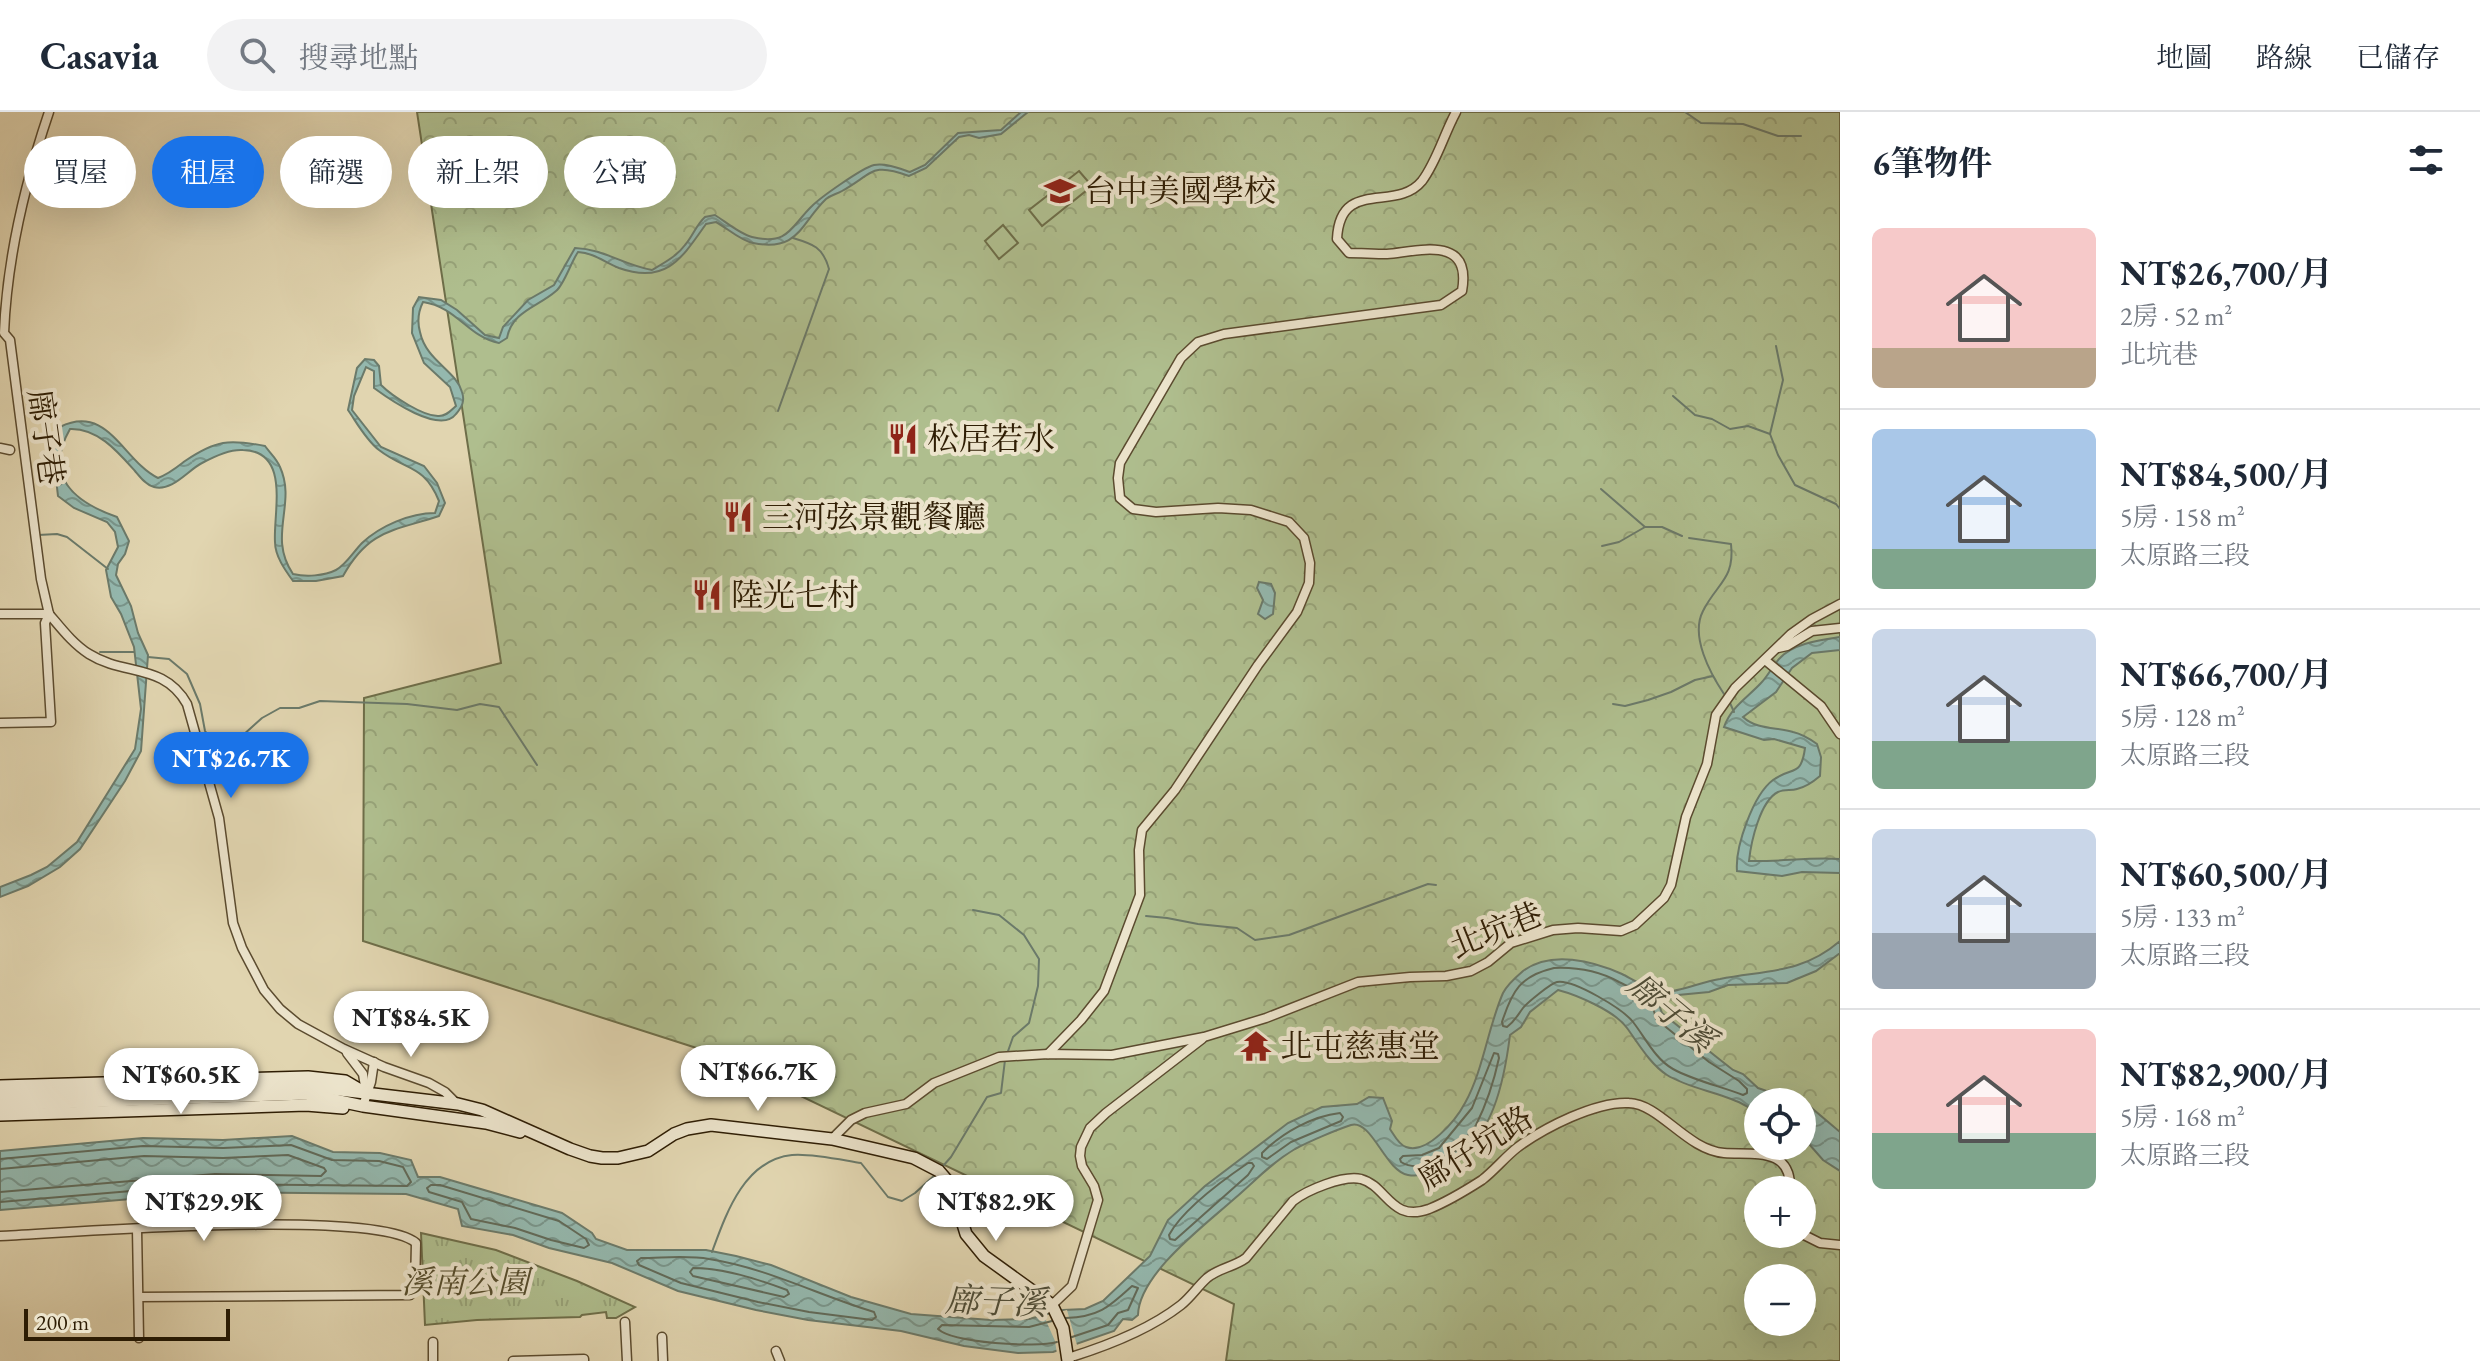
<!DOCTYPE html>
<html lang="zh-TW">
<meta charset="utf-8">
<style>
:root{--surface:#fff;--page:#f2f2f3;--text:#1f2937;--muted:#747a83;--line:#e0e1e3;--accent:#1a73e8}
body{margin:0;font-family:"EB Garamond","Noto Serif TC",serif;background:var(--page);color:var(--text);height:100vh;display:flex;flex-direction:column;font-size:30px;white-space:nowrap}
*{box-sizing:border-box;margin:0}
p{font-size:26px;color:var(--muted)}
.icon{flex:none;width:44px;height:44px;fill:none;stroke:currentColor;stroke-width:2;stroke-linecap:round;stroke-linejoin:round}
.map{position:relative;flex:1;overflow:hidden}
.side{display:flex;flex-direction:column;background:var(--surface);width:640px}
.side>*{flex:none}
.top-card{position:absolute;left:24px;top:24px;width:760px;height:72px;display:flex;gap:16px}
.controls{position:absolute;left:1744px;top:976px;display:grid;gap:16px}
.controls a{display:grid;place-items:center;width:72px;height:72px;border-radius:50%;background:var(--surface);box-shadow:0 8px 32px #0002;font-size:40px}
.scale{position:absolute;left:24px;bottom:20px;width:206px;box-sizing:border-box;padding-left:8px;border:4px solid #2e1d04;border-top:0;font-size:22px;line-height:28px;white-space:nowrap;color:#2e1d04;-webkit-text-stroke:6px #ece4cc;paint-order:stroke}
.price{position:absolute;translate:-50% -68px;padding:0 18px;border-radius:28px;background:#fff;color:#222;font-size:26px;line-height:52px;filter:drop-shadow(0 2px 4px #0008)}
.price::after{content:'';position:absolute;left:50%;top:48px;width:24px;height:18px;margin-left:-12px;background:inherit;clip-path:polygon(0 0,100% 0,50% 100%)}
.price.on{background:var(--accent);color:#fff}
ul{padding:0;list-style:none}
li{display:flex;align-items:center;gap:24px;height:200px;padding:0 32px}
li+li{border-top:2px solid var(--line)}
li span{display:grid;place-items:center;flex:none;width:224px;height:160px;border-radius:12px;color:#555}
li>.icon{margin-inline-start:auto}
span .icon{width:96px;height:96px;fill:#fffc;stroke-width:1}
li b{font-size:34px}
h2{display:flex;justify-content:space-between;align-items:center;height:96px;padding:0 32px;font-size:34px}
.tag{padding:0 28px;border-radius:36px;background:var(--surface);box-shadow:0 8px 32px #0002;font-size:28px;line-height:72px}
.tag.on{background:var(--accent);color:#fff}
header{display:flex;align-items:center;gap:48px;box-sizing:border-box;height:112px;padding:0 40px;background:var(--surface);border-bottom:2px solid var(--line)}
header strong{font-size:38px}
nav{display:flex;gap:44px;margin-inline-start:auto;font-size:28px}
.search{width:560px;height:72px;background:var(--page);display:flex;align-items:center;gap:20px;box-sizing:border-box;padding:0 28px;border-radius:44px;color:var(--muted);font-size:30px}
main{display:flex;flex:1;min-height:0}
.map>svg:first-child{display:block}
.forest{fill:url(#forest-crowns);stroke:#6e6e49;stroke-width:2;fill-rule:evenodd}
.park{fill:url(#park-tufts);stroke:#6e6e49;stroke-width:2}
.pitch{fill:#afbe8e;stroke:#6e6e49;stroke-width:2}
.water{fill:url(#water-waves);stroke:#6b7a6a;stroke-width:2}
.pier{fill:#e1d5b0}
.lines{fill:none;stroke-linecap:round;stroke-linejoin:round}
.shore{stroke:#616a59;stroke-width:2}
.stream{stroke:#6b7a6a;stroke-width:2}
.minor-casing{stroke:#5b4b2f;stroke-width:11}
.secondary-casing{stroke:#2e1d04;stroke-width:14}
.minor{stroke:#ece4cc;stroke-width:8}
.secondary{stroke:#ece4cc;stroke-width:11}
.labels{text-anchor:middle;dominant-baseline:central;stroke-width:8;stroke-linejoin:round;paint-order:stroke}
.poi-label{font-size:32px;fill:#2e1d04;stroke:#ece4cc;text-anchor:start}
.street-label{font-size:32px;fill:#2e1d04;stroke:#ece4cc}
.park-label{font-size:32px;font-style:italic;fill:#554d2d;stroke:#ece4cc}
.water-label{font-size:34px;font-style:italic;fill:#4d4c37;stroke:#ece4cc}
</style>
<header>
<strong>Casavia</strong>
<div class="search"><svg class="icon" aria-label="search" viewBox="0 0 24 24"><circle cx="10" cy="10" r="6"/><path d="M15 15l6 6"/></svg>搜尋地點</div>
<nav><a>地圖</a><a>路線</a><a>已儲存</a></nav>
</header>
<main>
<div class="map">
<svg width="1840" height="1249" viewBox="0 0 1840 1249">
<defs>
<pattern id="forest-crowns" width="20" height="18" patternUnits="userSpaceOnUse" patternTransform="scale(2)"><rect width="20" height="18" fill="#afbe8e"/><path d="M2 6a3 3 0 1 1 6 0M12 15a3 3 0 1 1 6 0" fill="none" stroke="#97a379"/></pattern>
<pattern id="park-tufts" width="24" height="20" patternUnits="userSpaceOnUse" patternTransform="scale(2)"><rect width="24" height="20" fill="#afbe8e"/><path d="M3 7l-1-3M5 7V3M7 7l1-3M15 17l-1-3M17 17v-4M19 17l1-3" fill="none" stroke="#97a379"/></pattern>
<pattern id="water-waves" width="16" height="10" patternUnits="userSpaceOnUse" patternTransform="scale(2)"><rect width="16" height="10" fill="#94b8ae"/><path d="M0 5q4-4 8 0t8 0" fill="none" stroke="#79958b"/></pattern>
</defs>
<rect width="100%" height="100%" fill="#e1d5b0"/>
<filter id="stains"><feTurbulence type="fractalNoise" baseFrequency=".0025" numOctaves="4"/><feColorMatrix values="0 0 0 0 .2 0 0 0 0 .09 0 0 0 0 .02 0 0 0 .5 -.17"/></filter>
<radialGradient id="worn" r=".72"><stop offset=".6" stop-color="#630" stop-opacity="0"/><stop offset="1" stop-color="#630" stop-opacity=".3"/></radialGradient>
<!-- forest -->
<path class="forest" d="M417,0H1840V1249H1226L1234,1192L709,940L363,829L364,586L501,551ZM1758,990H1802V1034H1758ZM1758,1078H1802V1122H1758ZM1758,1166H1802V1210H1758Z"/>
<!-- park -->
<polygon class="park" points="421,1121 496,1138 577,1169 635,1195 616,1206 607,1206 606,1200 582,1203 580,1205 477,1208 425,1213"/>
<!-- pitch -->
<g class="pitch">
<polygon points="1079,59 1092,74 1042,114 1029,98"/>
<polygon points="1003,113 1018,131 999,147 985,129"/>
</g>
<!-- water -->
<g class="water">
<path d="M1021,0H1028L1001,22L979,26L969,23L959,25L926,56L909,64C871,50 874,61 842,79C837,82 831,83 826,87C800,112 799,140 753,131C741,129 727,116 716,110L706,112C682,146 666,173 619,156C604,150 594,141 578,140C571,150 564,173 556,179C538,195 512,199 507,226L499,231C468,225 457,195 423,190C418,200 417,209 420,220C426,249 456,258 462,280C465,289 462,295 456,302C440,323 389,287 374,276V259L366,255L354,284L352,298L381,335L424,354L437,371L445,391L439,404C394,419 369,417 343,464L316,469H293C285,458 275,444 275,430C273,401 291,339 243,338C231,337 213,345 202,351C188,358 172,380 154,375C146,373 140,365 135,359C118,340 98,316 70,317C43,364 74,390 117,405L129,429L125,442L118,452L116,463L131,494L138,521L148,543L141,639L125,669L80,737L60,755L28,774L0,785V775L31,763L47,755L77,730L135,637L141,597L134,535L121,502L111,485L106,458L118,435L115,420L107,410L74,396L58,384L53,341L60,315C108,291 123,349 158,366C169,362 176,356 185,349C216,328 229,327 265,334C270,341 277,347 280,355C297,392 267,424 293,462C306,465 324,464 336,458C346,453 354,439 362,431C380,414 410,401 435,401L439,389C424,352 406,359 379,338C366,328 357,311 348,298L357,256L365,247L374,248L379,254L381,273C392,284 424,305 439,304C447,304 451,298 456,294L450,275L424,251L412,221L413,196L419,185L441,188L457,198L485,223L499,226L503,215L528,188L554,173L575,136C604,137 623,153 652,158C664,151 677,144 685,133C693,124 696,113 705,105L715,103C726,110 740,122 752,125C789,134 791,114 812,94C821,85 862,56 874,53C886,51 898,56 910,60L925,53L958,21L1001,18Z"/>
<polygon points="1259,470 1271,472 1275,481 1273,502 1265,507 1258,502 1263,488 1257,476"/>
<path d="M1840,525V538L1812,541L1792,556L1776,580L1743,605C1757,618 1777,615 1793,620C1802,622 1810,627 1817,632L1821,645L1820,664C1813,670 1806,675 1797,677C1791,679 1785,677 1778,680C1760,689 1751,730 1749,749C1779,750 1809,745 1840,747V761L1802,760L1782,764L1737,759C1735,735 1753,683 1773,668C1792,654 1801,666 1805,636L1774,627L1764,628L1724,615C1731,595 1747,586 1761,571C1768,564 1773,553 1780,546C1794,531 1821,528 1840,525Z"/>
<path d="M1840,829V841L1816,859L1787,871L1728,873L1709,880L1678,883L1658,890L1662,901L1714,943L1733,958L1743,962L1758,976L1799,990H1758V1001C1751,997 1744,992 1736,989C1714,979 1688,976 1667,963C1650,952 1638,931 1627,916C1615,899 1577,883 1558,878L1530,900L1521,915L1510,923C1506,955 1496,1014 1468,1033L1466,1045C1448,1050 1428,1067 1408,1063C1385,1059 1372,1007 1351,1013C1336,1018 1310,1029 1295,1037C1271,1051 1254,1070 1234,1087C1205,1113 1139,1162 1138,1203L1132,1208L1123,1207L1114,1219L1053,1240L1018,1241L964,1234L901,1219L808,1208L756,1198L678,1179L612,1151L549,1136L513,1123L462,1114L458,1097L406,1082L215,1080L0,1098V1039L143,1026L223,1028L292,1024L333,1040L380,1041L411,1048L418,1065H440L562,1101L592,1121L596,1127L627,1138H706L736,1144L771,1153L851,1185L911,1202L991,1208L1029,1207L1063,1198L1085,1197L1103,1189L1150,1144L1168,1108L1205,1074L1288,1011L1322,995L1357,992L1369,985L1383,986L1392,1009L1390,1017C1394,1023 1399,1033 1406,1035C1427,1043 1456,1008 1465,991C1483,959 1488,915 1503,881C1507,873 1516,865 1523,859C1551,838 1593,849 1622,862C1634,868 1653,880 1667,880C1679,879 1706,869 1720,867C1765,858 1802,862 1840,829Z"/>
<polygon points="1802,991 1808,993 1840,1020 1840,1059 1823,1048 1802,1024"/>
</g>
<!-- pier -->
<polygon class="pier" points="1067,1198 1077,1233 1057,1242 1055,1229 1044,1204"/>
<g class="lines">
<!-- shore -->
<g class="shore">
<path d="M1554,856C1577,855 1599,859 1619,870C1630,875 1638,880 1650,883L1656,907L1709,950L1739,969L1747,977V981L1743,983C1720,974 1695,969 1673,957C1655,947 1645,925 1633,910C1623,897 1573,867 1557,870C1551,871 1527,891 1523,896C1517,904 1515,909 1507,915L1503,914L1502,910C1512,879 1520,864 1554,856Z"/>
<path d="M1494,941L1498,942L1499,946C1494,969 1487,991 1476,1013C1470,1023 1462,1027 1458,1038C1440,1045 1421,1062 1401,1050L1400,1047L1403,1044L1422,1043L1439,1036L1472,996Z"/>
<path d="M1340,1001L1343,1005L1341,1009L1291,1030L1267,1047L1262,1045V1041C1282,1021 1312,1004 1340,1001Z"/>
<polyline points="0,1047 143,1034 223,1036 291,1033 332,1048 379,1049 403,1055 411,1070 407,1074 215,1072 0,1090"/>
<path d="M1248,1051H1252L1254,1054L1248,1063L1175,1128L1170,1127L1169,1123C1183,1097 1223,1068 1248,1051Z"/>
<polyline points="0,1057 144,1044 223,1046 288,1043 324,1056 326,1059 321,1064 215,1062 0,1080"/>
<polygon points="431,1073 440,1073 559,1109 586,1127 589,1133 584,1136 551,1128 515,1116 471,1107 462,1090 429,1080 427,1076"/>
<path d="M641,1146C663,1146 687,1143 709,1147C767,1156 818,1183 874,1200L876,1205L872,1208L809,1200L758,1190L681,1171L639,1153L637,1149Z"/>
<path d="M693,1156C724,1156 757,1167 787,1178L789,1182L784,1185L693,1164L690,1160Z"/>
<path d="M1066,1206C1099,1205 1109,1195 1132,1174L1138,1176L1128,1198L1118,1201L1108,1213L1072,1225"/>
<path d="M1052,1209L1029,1215L942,1213L938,1217C953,1231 1036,1236 1057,1230"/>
</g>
<!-- stream -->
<g class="stream">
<polyline points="1685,0 1701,11 1743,12 1778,24 1801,24"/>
<polyline points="1673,284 1695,303 1712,307 1730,317 1748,314 1770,322 1778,343 1795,373 1836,392 1840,397"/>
<path d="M778,299L829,157C823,135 813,132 793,126"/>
<polyline points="1770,322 1783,268 1776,234"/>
<polyline points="1601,377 1645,415 1662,415 1682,424"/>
<polyline points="38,423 57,422 67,425 108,457"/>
<path d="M1689,426L1731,432C1735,467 1717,471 1703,499C1690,524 1710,561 1724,582"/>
<polyline points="1602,434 1619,430 1645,415"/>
<polyline points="100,540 134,540"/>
<polyline points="148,545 169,547 187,562 200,592 205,619 213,629 231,629 242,624 262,606 280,596 299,596 320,589 407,592 457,598 480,592 499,595 537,653"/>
<polyline points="1730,591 1734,600"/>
<polyline points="1613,592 1625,594 1648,588 1671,580 1695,568 1713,564"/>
<polyline points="973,798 999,803 1024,823 1039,847 1038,874 1029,911 1013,925 1007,942"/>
<polyline points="1146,804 1167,806 1198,812 1237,816 1255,828 1289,823 1428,772 1436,773"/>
<polyline points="943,1054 951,1045 987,985 1001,981 1005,948"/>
<path d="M712,1140C726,1102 744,1048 792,1043C810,1041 842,1048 861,1051L888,1085L902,1089L915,1081L936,1062"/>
</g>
<defs>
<g id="minor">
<polyline points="0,336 10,338"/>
<polyline points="0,502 49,502"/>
<path d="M49,502C61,516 73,532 89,542C124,564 164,551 187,592L219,706L233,811L242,836L264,878L280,897L298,912L344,937L384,955L429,971L445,980L457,992"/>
<polyline points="1778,536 1787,534 1812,519 1840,516"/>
<polyline points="1765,548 1821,594 1840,622"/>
<path d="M0,611L51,610L45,511L49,502L41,467L10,228L4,221C7,146 25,71 49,0"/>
<polyline points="347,941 363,962 366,981"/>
<path d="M1048,942L1081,908L1104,879L1140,783L1139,738L1142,718L1175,678L1258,553L1297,500L1309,471L1310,451L1304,426L1289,410L1251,398L1218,396L1156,400L1133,397L1120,386L1118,366L1120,351L1181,246L1198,230L1224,222L1441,193L1462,179C1472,123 1420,139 1387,142C1374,142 1361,141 1349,141L1337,127C1340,65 1396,101 1422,69C1437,49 1444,22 1456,0"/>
<polyline points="363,994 371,970 374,950"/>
<polyline points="832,1027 851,1008 865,1001 906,992 934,971 999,945 1048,942 1112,943 1204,925 1266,906 1358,870 1410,865 1446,864 1471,859 1488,850 1511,831 1553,818 1578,816 1621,819 1635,813 1664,786 1671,773 1686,705 1707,652 1716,603 1735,576 1791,522 1812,507 1840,492"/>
<polyline points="137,1117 139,1226"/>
<polyline points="1802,1122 1820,1131 1840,1133"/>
<path d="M0,1124C68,1121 375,1096 416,1131L415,1176L410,1183L139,1185"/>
<polyline points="1052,1193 1072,1174 1098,1088 1094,1074 1082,1054 1080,1044 1081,1035 1090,1016 1106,1001 1202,927"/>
<polyline points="625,1210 627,1249"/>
<polyline points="662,1225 663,1249"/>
<polyline points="433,1230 433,1249"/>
<polyline points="776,1239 780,1249"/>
<path d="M1068,1246C1107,1234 1149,1218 1181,1193C1191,1185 1198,1174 1207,1166C1219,1156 1234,1155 1246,1146L1293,1089C1307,1078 1343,1063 1361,1067C1387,1074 1391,1111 1429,1097C1444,1091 1468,1077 1482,1068C1495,1058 1505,1045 1518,1035C1544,1016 1596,989 1629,991C1660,992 1687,1038 1724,1041C1755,1043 1792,1035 1790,1078"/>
<polyline points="513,1249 584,1247 584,1249"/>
</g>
<g id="secondary">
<polyline points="0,974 308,965 345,969 362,979"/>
<polyline points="0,983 306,974 458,992 482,998 570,1037 590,1044 602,1046 618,1046 648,1039 674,1022 687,1017 711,1013 832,1027 914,1046 939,1059 951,1073 966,1122 984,1144 1052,1193 1063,1216 1068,1249"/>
<polyline points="0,993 306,982 363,994 486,1011 520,1020"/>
<polyline points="0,1003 306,993 343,996"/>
</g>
</defs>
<!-- minor casing -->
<use href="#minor" class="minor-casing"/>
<!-- secondary casing -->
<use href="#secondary" class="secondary-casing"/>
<!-- minor -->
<use href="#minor" class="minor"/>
<!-- secondary -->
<use href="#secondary" class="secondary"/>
</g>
<!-- icons -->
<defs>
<symbol id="school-bare" viewBox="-9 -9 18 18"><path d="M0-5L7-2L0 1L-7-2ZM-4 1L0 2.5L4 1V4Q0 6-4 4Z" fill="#8f2418" stroke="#ece4cc" stroke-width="2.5" paint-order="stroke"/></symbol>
<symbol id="restaurant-bare" viewBox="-9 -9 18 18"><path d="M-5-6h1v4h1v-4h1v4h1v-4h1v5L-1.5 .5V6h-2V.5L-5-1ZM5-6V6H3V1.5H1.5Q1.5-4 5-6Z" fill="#8f2418" stroke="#ece4cc" stroke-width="2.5" paint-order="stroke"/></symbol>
<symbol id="temple-bare" viewBox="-9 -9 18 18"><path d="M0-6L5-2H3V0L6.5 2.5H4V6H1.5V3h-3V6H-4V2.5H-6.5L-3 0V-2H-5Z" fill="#8f2418" stroke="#ece4cc" stroke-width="2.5" paint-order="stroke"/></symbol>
</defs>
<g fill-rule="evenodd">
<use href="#school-bare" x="1038" y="57" width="44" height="44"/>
<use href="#restaurant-bare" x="881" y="305" width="44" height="44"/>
<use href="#restaurant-bare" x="716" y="383" width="44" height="44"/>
<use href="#restaurant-bare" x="685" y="461" width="44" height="44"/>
<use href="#temple-bare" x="1234" y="912" width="44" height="44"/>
</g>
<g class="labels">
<!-- poi labels -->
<g class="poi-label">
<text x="1084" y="79">台中美國學校</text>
<text x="927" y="327">松居若水</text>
<text x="762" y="405">三河弦景觀餐廳</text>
<text x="731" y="483">陸光七村</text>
<text x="1280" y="934">北屯慈惠堂</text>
</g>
<!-- street labels -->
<g class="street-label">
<text transform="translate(46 325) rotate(82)">廍子巷</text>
<text transform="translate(1496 818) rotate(-22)">北坑巷</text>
<text transform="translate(1475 1036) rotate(-32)">廍仔坑路</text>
</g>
<!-- park labels -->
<g class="park-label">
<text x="465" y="1170">溪南公園</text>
</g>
<!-- water labels -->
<g class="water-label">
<text transform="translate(1672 900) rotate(40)">廍子溪</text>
<text transform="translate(996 1189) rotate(2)">廍子溪</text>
</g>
</g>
<rect width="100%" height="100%" filter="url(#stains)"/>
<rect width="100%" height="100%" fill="url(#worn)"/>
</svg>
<div class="controls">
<a><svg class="icon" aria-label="locate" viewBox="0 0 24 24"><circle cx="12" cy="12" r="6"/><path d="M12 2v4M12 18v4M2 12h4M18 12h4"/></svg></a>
<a>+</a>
<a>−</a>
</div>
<div class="scale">200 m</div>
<b class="price on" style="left:231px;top:688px">NT$26.7K</b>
<b class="price" style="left:411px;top:947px">NT$84.5K</b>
<b class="price" style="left:758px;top:1001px">NT$66.7K</b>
<b class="price" style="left:181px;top:1004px">NT$60.5K</b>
<b class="price" style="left:204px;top:1131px">NT$29.9K</b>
<b class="price" style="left:996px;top:1131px">NT$82.9K</b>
<div class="top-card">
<a class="tag">買屋</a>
<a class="tag on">租屋</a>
<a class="tag">篩選</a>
<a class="tag">新上架</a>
<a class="tag">公寓</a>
</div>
</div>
<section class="side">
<h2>6筆物件<svg class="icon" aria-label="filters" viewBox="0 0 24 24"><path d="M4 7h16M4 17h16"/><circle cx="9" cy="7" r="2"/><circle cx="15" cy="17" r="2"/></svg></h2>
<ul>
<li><span style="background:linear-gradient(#f6c9c9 75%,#b9a48a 0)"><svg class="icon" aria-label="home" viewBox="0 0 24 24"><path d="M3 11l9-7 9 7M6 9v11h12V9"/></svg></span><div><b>NT$26,700/月</b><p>2房 · 52 m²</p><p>北坑巷</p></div></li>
<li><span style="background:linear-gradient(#a9c7e8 75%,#7fa58c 0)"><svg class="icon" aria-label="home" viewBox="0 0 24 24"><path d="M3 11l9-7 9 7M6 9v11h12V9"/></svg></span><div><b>NT$84,500/月</b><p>5房 · 158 m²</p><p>太原路三段</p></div></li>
<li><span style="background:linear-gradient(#c9d6e8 70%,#7fa58c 0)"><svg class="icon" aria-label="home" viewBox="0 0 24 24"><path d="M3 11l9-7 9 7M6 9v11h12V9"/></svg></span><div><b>NT$66,700/月</b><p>5房 · 128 m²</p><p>太原路三段</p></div></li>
<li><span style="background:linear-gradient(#c9d6e8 65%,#9aa5b1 0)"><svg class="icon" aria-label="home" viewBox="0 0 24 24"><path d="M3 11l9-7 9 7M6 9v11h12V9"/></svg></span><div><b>NT$60,500/月</b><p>5房 · 133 m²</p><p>太原路三段</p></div></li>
<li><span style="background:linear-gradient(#f6c9c9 65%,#7fa58c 0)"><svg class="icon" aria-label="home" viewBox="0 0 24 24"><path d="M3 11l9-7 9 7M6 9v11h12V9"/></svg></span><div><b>NT$82,900/月</b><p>5房 · 168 m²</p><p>太原路三段</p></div></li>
</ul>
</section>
</main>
